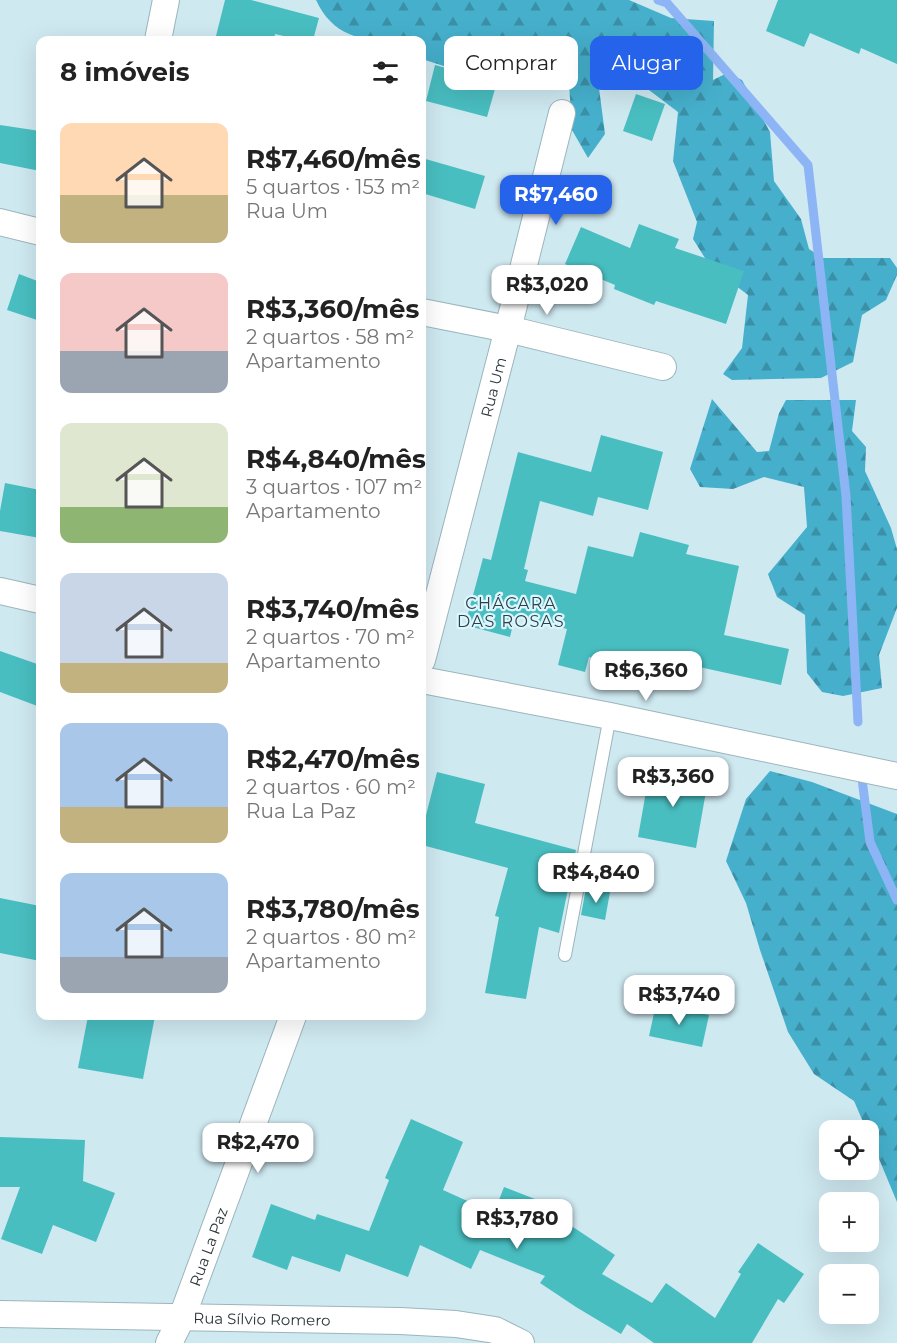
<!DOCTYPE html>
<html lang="pt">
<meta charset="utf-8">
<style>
:root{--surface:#fff;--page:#f2f2f2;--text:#222;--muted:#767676;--accent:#2563eb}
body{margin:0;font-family:Montserrat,sans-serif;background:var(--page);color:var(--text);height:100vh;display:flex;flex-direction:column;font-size:22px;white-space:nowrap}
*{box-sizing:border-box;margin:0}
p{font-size:20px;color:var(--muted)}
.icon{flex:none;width:33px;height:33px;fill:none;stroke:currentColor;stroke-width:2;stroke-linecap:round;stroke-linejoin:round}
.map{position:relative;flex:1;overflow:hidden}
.side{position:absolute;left:36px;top:36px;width:390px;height:984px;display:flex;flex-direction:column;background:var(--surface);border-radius:12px;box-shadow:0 6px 24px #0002}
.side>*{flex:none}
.guide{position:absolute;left:444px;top:36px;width:363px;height:54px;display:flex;gap:12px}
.controls{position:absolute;left:819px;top:1120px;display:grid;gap:12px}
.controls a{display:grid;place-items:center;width:60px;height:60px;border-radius:12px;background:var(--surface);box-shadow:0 6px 24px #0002;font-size:30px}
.price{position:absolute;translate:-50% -51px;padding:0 14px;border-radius:12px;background:#fff;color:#222;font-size:20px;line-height:39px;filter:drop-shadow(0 2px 3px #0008)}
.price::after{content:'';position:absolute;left:50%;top:36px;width:18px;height:14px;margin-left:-9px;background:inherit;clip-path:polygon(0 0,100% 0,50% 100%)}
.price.on{background:var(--accent);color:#fff}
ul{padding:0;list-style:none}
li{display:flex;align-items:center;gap:18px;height:150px;padding:0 24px}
li span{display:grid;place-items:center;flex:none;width:168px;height:120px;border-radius:12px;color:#555}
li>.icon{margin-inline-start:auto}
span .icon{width:72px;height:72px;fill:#fffc;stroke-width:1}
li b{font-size:26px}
h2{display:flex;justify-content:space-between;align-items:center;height:72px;padding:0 24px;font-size:26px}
.tag{padding:0 21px;border-radius:12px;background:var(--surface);box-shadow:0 6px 24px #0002;font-size:21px;line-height:54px}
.tag.on{background:var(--accent);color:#fff}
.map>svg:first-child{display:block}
.forest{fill:url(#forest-firs)}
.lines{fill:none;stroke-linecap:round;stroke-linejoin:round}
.stream{stroke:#8db4f5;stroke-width:9}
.building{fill:#49bec1}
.service-casing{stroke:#9cb5bc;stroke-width:14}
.minor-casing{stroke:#9cb5bc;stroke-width:28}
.service{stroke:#fff;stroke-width:12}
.minor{stroke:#fff;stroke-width:26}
.labels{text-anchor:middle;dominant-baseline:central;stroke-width:4.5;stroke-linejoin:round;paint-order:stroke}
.street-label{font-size:15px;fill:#2b3538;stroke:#dcf6fe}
.neighbourhood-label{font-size:16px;letter-spacing:1.5px;fill:#2b4047;stroke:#dcf6fe}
</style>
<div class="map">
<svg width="897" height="1343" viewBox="0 0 897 1343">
<defs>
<pattern id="forest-firs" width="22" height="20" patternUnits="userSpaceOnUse" patternTransform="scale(1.5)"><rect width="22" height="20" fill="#46b0cc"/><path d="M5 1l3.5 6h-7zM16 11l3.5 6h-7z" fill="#3b90a7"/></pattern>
</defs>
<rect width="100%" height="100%" fill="#cfe9f1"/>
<!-- forest -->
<g class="forest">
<path d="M316,0H629L671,18L714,21L713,80L727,73L742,80L770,132L774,181L801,219L809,249L823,258H890L897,268V275L886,300L862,315L853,362L821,378L732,380L723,374L742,348L748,295L710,266L693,239L697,222L673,161L678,112L641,84L613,79L599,88L605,134L588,158L572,130L569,83L509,87L422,59V40C378,40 338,47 316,0Z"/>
<polygon points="712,399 757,452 769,451 779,413 786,400 856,400 852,431 866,447 865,471 891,528 897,549 897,608 879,655 882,688 843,696 822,692 807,673 805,615 777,597 768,574 807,527 804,487 764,477 733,489 700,487 690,469"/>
<polygon points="770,771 812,782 897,814 897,1202 869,1135 868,1131 867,1131 854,1101 814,1074 788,1032 760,950 746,903 726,861 746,799"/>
</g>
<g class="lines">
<!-- stream -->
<g class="stream">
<polyline points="658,0 667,3 808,165 846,496 858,722"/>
<polyline points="861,771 870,842 897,900"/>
</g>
</g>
<!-- building -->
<g class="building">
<polygon points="225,0 251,0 319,18 313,40 301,40 275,34 274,40 215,40"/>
<polygon points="778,0 897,0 897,64 861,48 859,54 810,33 804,47 766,31"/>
<polygon points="435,65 497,82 487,117 426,101"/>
<polygon points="636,94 665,104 652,141 623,131"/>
<polygon points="0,125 40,131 40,171 0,163"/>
<polygon points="422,158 485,176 475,209 422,193"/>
<polygon points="639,224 679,239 675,248 744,271 726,324 656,301 654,305 614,289 615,285 565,264 581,227 630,248"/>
<polygon points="19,274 40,282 40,321 7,310"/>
<polygon points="601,435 663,452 648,510 598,497 593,516 540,501 524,569 528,570 525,581 576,594 588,546 633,557 640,532 689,545 686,554 739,566 724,635 789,649 781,685 663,659 658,676 589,657 585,672 558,665 567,629 515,616 510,637 465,625 483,558 491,560 518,452 591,472"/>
<polygon points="5,483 40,490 40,538 0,531 0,511"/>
<polygon points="0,651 40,665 40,707 0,692"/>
<polygon points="650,769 708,780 696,848 638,837"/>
<polygon points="437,772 485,784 475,823 576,850 559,933 539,927 526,999 485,993 499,917 495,916 508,868 422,845 422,831"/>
<polygon points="586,888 610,892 605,920 581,915"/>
<polygon points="0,898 40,906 40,961 0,953"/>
<polygon points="656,1004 709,1015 702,1047 649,1036"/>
<polygon points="88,1016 155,1016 143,1079 78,1068"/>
<polygon points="411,1119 463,1142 443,1190 494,1213 504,1187 558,1208 555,1215 615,1255 602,1274 652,1303 666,1283 715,1318 741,1274 738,1272 758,1243 804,1274 784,1303 778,1299 752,1343 654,1343 627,1324 621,1334 576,1307 540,1283 545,1276 480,1250 471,1269 420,1245 408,1277 346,1254 340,1272 292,1256 287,1270 252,1257 271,1204 315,1220 317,1214 369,1231 389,1180 385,1178"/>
<polygon points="0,1137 85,1140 83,1181 115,1193 96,1242 53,1225 42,1254 1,1239 20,1187 0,1187"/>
</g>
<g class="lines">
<defs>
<polyline id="service" points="565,955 610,716"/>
<g id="minor">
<polyline points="158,40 166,0"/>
<polyline points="0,222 40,232"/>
<polyline points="422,312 508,329 663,367"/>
<polyline points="0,591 40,600"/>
<path id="s1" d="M422,660L508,329L562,113"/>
<polyline points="422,680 610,716 897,776"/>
<path id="s2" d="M0,1314L400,1321L456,1324L495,1330L521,1343"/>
<path id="s3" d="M169,1343L182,1317L293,1016"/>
</g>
</defs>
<!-- service casing -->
<use href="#service" class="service-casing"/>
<!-- minor casing -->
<use href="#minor" class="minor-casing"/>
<!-- service -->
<use href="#service" class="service"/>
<!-- minor -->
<use href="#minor" class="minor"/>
</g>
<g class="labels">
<!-- street labels -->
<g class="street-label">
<text stroke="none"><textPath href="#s1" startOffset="282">Rua Um</textPath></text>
<text stroke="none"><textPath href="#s3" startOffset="104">Rua La Paz</textPath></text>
<text stroke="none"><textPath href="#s2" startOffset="262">Rua Sílvio Romero</textPath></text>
</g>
<!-- neighbourhood labels -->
<g class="neighbourhood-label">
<text x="511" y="603">CHÁCARA<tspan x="511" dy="18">DAS ROSAS</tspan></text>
</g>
</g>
</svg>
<div class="controls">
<a><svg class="icon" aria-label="locate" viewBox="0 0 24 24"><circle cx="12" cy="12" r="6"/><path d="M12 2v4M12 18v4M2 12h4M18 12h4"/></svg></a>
<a>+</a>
<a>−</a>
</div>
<b class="price on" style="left:556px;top:226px">R$7,460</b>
<b class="price" style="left:547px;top:316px">R$3,020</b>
<b class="price" style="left:646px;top:702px">R$6,360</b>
<b class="price" style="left:673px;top:808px">R$3,360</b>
<b class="price" style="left:596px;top:904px">R$4,840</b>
<b class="price" style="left:679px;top:1026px">R$3,740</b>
<b class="price" style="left:258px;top:1174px">R$2,470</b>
<b class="price" style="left:517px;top:1250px">R$3,780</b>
<div class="guide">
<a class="tag">Comprar</a>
<a class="tag on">Alugar</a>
</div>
<section class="side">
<h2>8 imóveis<svg class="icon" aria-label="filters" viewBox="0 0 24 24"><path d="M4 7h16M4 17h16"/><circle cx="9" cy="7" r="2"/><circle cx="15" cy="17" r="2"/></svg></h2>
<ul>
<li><span style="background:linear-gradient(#ffd9b3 60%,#c2b280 0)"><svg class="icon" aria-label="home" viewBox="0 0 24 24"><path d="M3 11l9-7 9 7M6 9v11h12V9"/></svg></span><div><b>R$7,460/mês</b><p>5 quartos · 153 m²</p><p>Rua Um</p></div></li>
<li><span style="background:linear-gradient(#f6c9c9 65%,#9aa5b1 0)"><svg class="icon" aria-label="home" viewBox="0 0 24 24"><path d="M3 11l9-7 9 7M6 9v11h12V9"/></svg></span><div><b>R$3,360/mês</b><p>2 quartos · 58 m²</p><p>Apartamento</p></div></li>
<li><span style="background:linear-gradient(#dfe7d0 70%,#8fb573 0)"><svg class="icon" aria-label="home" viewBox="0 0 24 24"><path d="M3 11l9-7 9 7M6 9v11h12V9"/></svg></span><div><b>R$4,840/mês</b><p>3 quartos · 107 m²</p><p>Apartamento</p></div></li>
<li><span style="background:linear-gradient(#c9d6e8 75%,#c2b280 0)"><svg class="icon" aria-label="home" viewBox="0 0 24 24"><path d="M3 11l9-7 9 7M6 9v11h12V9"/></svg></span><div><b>R$3,740/mês</b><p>2 quartos · 70 m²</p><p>Apartamento</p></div></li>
<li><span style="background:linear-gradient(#a9c7e8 70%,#c2b280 0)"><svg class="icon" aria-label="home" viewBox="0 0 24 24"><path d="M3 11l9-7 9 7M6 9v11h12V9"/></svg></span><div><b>R$2,470/mês</b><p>2 quartos · 60 m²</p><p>Rua La Paz</p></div></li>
<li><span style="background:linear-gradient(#a9c7e8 70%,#9aa5b1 0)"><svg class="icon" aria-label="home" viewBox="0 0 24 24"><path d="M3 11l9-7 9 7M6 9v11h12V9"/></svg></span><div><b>R$3,780/mês</b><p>2 quartos · 80 m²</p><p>Apartamento</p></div></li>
</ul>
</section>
</div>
